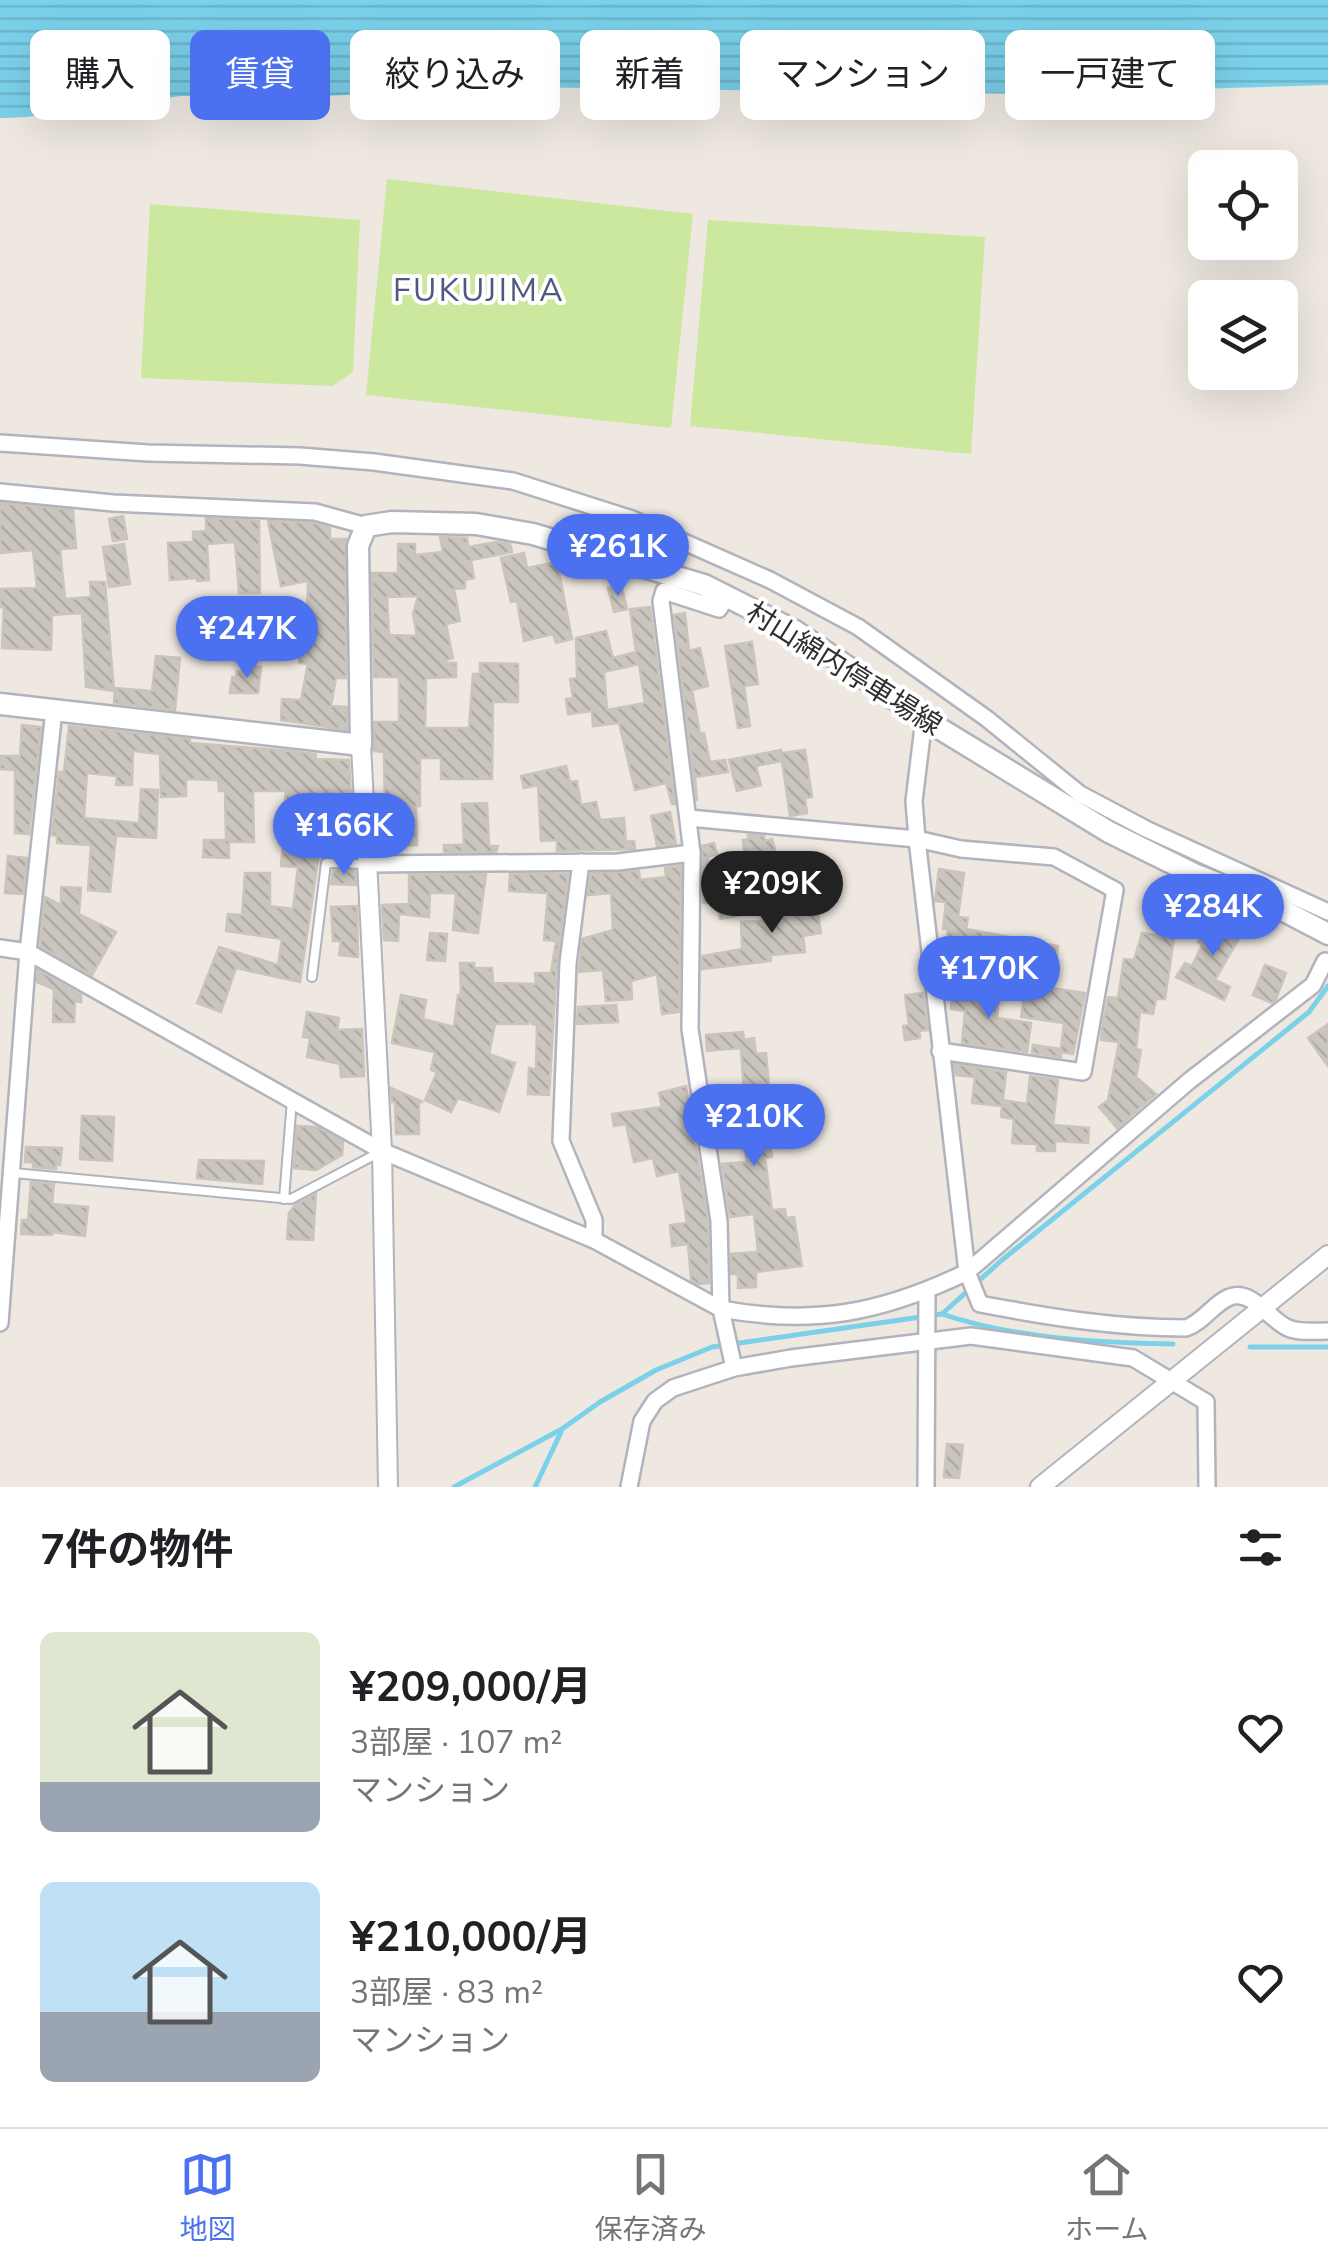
<!DOCTYPE html>
<html lang="ja">
<meta charset="utf-8">
<style>
:root{--surface:#fff;--page:#f2f2f2;--text:#202124;--muted:#757577;--line:#e0e0e0;--accent:#4b71f1}
body{margin:0;font-family:"Nunito Sans","Noto Sans JP",sans-serif;background:var(--page);color:var(--text);height:100vh;display:flex;flex-direction:column;font-size:38px;white-space:nowrap}
*{box-sizing:border-box;margin:0}
p{font-size:32px;color:var(--muted)}
.icon{flex:none;width:55px;height:55px;fill:none;stroke:currentColor;stroke-width:2;stroke-linecap:round;stroke-linejoin:round}
.map{position:relative;height:1487px;overflow:hidden}
.sheet{display:flex;flex-direction:column;background:var(--surface);flex:1}
.sheet>*{flex:none}
.banner{position:absolute;left:30px;top:30px;width:1270px;height:90px;display:flex;gap:20px}
.controls{position:absolute;left:1188px;top:150px;display:grid;gap:20px}
.controls a{display:grid;place-items:center;width:110px;height:110px;border-radius:15px;background:var(--surface);box-shadow:0 10px 40px #0002;font-size:50px}
.price{position:absolute;translate:-50% -85px;padding:0 22px;border-radius:35px;background:var(--accent);color:#fff;font-size:32px;line-height:65px;filter:drop-shadow(0 2px 5px #0008)}
.price::after{content:'';position:absolute;left:50%;top:60px;width:30px;height:22px;margin-left:-15px;background:inherit;clip-path:polygon(0 0,100% 0,50% 100%)}
.price.current{background:#222;color:#fff}
ul{padding:0;list-style:none}
li{display:flex;align-items:center;gap:30px;height:250px;padding:0 40px}
li span{display:grid;place-items:center;flex:none;width:280px;height:200px;border-radius:15px;color:#555}
li>.icon{margin-inline-start:auto}
span .icon{width:120px;height:120px;fill:#fffc;stroke-width:1}
li b{font-size:42px}
h2{display:flex;justify-content:space-between;align-items:center;height:120px;padding:0 40px;font-size:42px}
.chip{padding:0 35px;border-radius:15px;background:var(--surface);box-shadow:0 10px 40px #0002;font-size:35px;line-height:90px}
.chip.current{background:var(--accent);color:#fff}
.menu{display:flex;justify-content:space-around;align-items:center;height:140px;border-top:2px solid var(--line);background:var(--surface);font-size:28px;color:var(--muted)}
.menu a{display:grid;justify-items:center;gap:5px}
.menu .current{color:var(--accent)}
.map>svg:first-child{display:block}
.pitch{fill:#cbe89e}
.water{fill:url(#water-rules)}
.lines{fill:none;stroke-linecap:round;stroke-linejoin:round}
.stream{stroke:#7bd1ea;stroke-width:5}
.building{fill:url(#building-back-hatch);stroke:#cac4ba;stroke-width:2.5;fill-rule:evenodd}
.service-casing{stroke:#b1b4bd;stroke-width:12}
.minor-casing{stroke:#b1b4bd;stroke-width:20}
.tertiary-casing{stroke:#b1b4bd;stroke-width:22}
.secondary-casing{stroke:#b1b4bd;stroke-width:25}
.service{stroke:#fff;stroke-width:8}
.minor{stroke:#fff;stroke-width:15}
.tertiary{stroke:#fff;stroke-width:18}
.secondary{stroke:#fff;stroke-width:20}
.labels{text-anchor:middle;dominant-baseline:central;stroke-width:8;stroke-linejoin:round;paint-order:stroke}
.street-label{font-size:28px;fill:#2e2e2e;stroke:#fff}
.quarter-label{font-size:32px;letter-spacing:2.5px;fill:#4f597d;stroke:#fff}
</style>
<div class="map">
<svg width="1328" height="1487" viewBox="0 0 1328 1487">
<defs>
<pattern id="water-rules" width="6" height="5" patternUnits="userSpaceOnUse" patternTransform="scale(2.5)"><rect width="6" height="5" fill="#7bd1ea"/><path d="M0 2.5h6" fill="none" stroke="#6bb4c9"/></pattern>
<pattern id="building-back-hatch" width="6" height="6" patternUnits="userSpaceOnUse" patternTransform="scale(2.5)"><rect width="6" height="6" fill="#cac6bf"/><path d="M-1 5l2 2M0 0l6 6M5-1l2 2" fill="none" stroke="#aeaaa4"/></pattern>
</defs>
<rect width="100%" height="100%" fill="#eee8e1"/>
<!-- pitch -->
<g class="pitch">
<polygon points="387,179 693,214 671,428 366,395"/>
<polygon points="150,204 360,220 353,372 332,386 141,378"/>
<polygon points="708,220 985,237 971,454 690,426"/>
</g>
<!-- water -->
<polygon class="water" points="0,0 1328,0 1328,85 1028,94 514,87 301,97 181,96 26,117 0,118"/>
<g class="lines">
<!-- stream -->
<g class="stream">
<polyline points="942,1314 1002,1260 1309,1012 1328,986"/>
<polyline points="1250,1347 1328,1347"/>
<path d="M454,1487L562,1429L600,1402L656,1370L712,1347L942,1314C1012,1338 1100,1343 1173,1344"/>
<polyline points="535,1487 561,1432"/>
</g>
</g>
<!-- building -->
<g class="building">
<polygon points="0,503 73,510 76,548 60,549 65,599 91,597 90,582 105,582 114,691 86,687 82,613 52,615 51,650 2,648 4,607 0,607 0,589 37,588 33,550 0,553"/>
<polygon points="123,516 127,539 113,541 109,519"/>
<polygon points="206,518 259,521 260,593 239,593 235,542 207,544 209,580 197,581 197,578 170,580 168,543 193,542 193,532 206,531"/>
<polygon points="268,521 313,523 330,528 330,539 346,539 346,678 336,678 331,706 347,707 347,730 281,720 282,699 301,700 308,664 299,663 300,645 282,644 282,624 300,624 300,613 307,613 308,581 281,586"/>
<path d="M440,537L467,538L468,547L497,542L510,544L512,552L471,560L474,578L465,580V588L454,589L460,621L446,624L453,658L446,660V663H456V677L426,678L425,728H469L473,674H480V663L518,664V702H493L492,779H441V758H420V806H416L417,845L392,846L391,810H385L384,752L374,751V722H399V677H374L372,573H398V544H415V555L443,552ZM418,596L413,614L417,636L389,635L387,597Z"/>
<polygon points="124,544 130,584 109,587 103,547"/>
<polygon points="524,553 527,568 557,562 572,639 556,643 553,634 524,641 517,601 511,602 501,558"/>
<polygon points="621,585 627,609 614,612 608,588"/>
<path d="M650,607L675,804H672L666,783L635,790L619,723L593,726L592,711L568,714L566,699L573,698L570,679L577,678L576,638L606,631L613,658L636,652L630,609ZM639,664L645,703L607,710L604,672Z"/>
<polygon points="685,613 689,651 700,648 708,686 692,690 700,734 704,733 710,762 725,760 728,772 695,777 697,801 674,615"/>
<polygon points="752,642 758,684 744,686 750,726 738,728 725,646"/>
<polygon points="156,656 180,658 175,710 114,703 115,688 152,691"/>
<polygon points="248,666 261,667 258,693 230,693 232,677 236,677 237,671 247,672"/>
<polygon points="22,725 41,727 29,834 15,833 15,770 0,769 0,756 20,756"/>
<polygon points="69,726 190,739 190,743 291,751 316,754 315,759 349,760 354,856 328,856 330,803 285,800 286,791 253,791 254,842 229,842 229,858 203,857 204,840 226,840 225,791 219,791 218,780 186,779 186,796 161,797 160,754 133,751 132,785 116,785 117,776 87,773 84,818 139,823 141,789 158,790 156,838 116,836 110,892 88,890 91,845 57,843 57,836 52,835 59,772 64,772"/>
<polygon points="781,750 782,753 805,750 812,797 805,798 807,813 790,816 782,761 756,766 761,785 737,791 729,760"/>
<polygon points="566,766 570,782 577,781 581,805 596,802 600,820 624,818 626,842 634,841 635,849 557,851 557,840 541,841 538,785 524,788 521,776"/>
<polygon points="487,803 489,846 498,846 496,852 444,852 444,845 464,845 462,804"/>
<polygon points="670,812 676,844 657,846 651,816"/>
<polygon points="748,835 764,836 765,841 772,839 780,868 773,869 777,892 743,897 746,914 720,919 717,903 703,903 702,846 714,843 717,854 707,857 713,891 747,882 743,840 749,839"/>
<polygon points="283,844 320,847 300,982 236,968 221,1012 197,1003 219,947 278,965 282,939 226,931 228,914 242,915 245,873 270,873 270,906 293,909 298,867 281,866"/>
<polygon points="8,856 27,858 23,894 5,893"/>
<polygon points="681,866 679,1012 662,1014 657,974 631,981 632,999 606,1001 603,970 579,972 582,939 613,930 611,893 588,895 591,873 639,871 640,880 666,877 665,868"/>
<polygon points="939,869 964,873 958,917 968,918 966,929 1058,946 1056,962 1034,959 1032,971 1007,966 1009,951 968,944 968,967 944,964 948,929 943,929 946,902 935,901"/>
<polygon points="333,871 355,871 356,885 331,884"/>
<polygon points="486,874 478,933 453,930 456,893 430,893 429,917 399,914 398,941 384,940 382,905 409,904 409,875"/>
<polygon points="510,874 568,874 557,963 549,1095 528,1094 529,1068 536,1070 537,1025 532,1024 530,1018 528,1024 495,1024 489,1054 515,1063 499,1112 458,1098 451,1112 425,1100 437,1072 431,1070 435,1052 392,1043 401,995 426,1000 423,1019 454,1027 458,995 461,995 460,963 474,963 474,968 492,968 493,983 536,984 535,973 551,973 556,941 544,940 548,893 509,891"/>
<polygon points="61,887 81,888 79,914 116,932 92,975 40,946 45,897 61,905"/>
<polygon points="816,898 821,933 803,936 805,952 771,955 771,961 702,969 702,956 742,949 741,922 781,920 780,900"/>
<polygon points="357,906 358,957 339,955 341,941 333,941 331,907"/>
<polygon points="1227,917 1245,928 1215,980 1230,987 1224,1000 1176,977 1185,963 1192,966 1202,945 1198,942 1206,928 1217,934"/>
<polygon points="430,933 447,934 445,961 427,960"/>
<polygon points="1142,933 1174,938 1165,999 1156,999 1153,1014 1140,1012 1136,1049 1141,1050 1136,1077 1156,1094 1117,1128 1099,1107 1108,1100 1119,1042 1101,1040 1102,1030 1108,997 1118,998 1124,959 1134,960"/>
<polygon points="1265,965 1286,973 1276,999 1272,1003 1253,995"/>
<polygon points="38,970 81,995 81,1002 75,1001 74,1022 53,1022 54,989 37,982"/>
<polygon points="1026,984 1085,993 1073,1054 1061,1052 1061,1057 1032,1053 1033,1045 1061,1049 1064,1023 1021,1017"/>
<polygon points="973,985 999,987 997,1018 1031,1023 1027,1052 962,1043 965,1011 951,1009 953,990 972,993"/>
<polygon points="923,993 928,1030 919,1031 920,1038 905,1040 903,1026 909,1025 905,995"/>
<polygon points="616,1005 618,1022 577,1024 578,1007"/>
<polygon points="307,1012 339,1018 337,1030 362,1029 364,1076 341,1077 340,1064 307,1057 310,1038 303,1037"/>
<polygon points="1328,1024 1328,1066 1308,1038"/>
<polygon points="743,1032 744,1040 754,1038 756,1054 766,1053 770,1098 763,1098 772,1157 765,1158 772,1210 785,1209 786,1218 794,1217 802,1266 756,1272 756,1287 738,1288 738,1274 731,1274 731,1254 758,1252 754,1214 730,1217 722,1164 747,1162 739,1108 714,1110 711,1096 744,1093 741,1048 707,1051 706,1035"/>
<polygon points="954,1064 1006,1072 1003,1100 1027,1104 1030,1076 1058,1080 1053,1125 1089,1128 1088,1143 1055,1141 1055,1151 1037,1151 1037,1144 1012,1143 1014,1119 1001,1117 1002,1106 972,1103 975,1077 956,1075"/>
<polygon points="686,1086 708,1222 709,1283 698,1284 691,1280 688,1244 672,1246 670,1225 687,1223 679,1171 657,1176 653,1158 634,1162 626,1124 614,1126 612,1114 662,1107 659,1093"/>
<polygon points="391,1088 423,1102 419,1102 419,1134 396,1134 395,1102 392,1102"/>
<polygon points="82,1116 114,1117 112,1161 80,1159"/>
<polygon points="297,1126 317,1127 343,1142 342,1155 316,1170 294,1168"/>
<polygon points="26,1147 62,1148 60,1165 56,1164 56,1169 33,1167 33,1162 25,1162"/>
<polygon points="199,1160 264,1161 262,1184 197,1178"/>
<polygon points="31,1182 54,1184 52,1204 88,1207 85,1236 52,1232 52,1235 21,1234 22,1220 28,1220"/>
<polygon points="316,1194 313,1240 287,1239 289,1213 295,1205"/>
<polygon points="947,1444 963,1445 959,1478 944,1477"/>
</g>
<g class="lines">
<defs>
<g id="service">
<polyline points="312,977 326,863 366,864"/>
<polyline points="14,1173 291,1199 382,1151"/>
<polyline points="284,1199 292,1100"/>
</g>
<g id="minor">
<polyline points="0,443 148,453 300,456 374,462 513,481 632,519 770,580 858,627 986,718 1080,794 1146,829 1328,912"/>
<polyline points="0,492 113,503 315,512 366,526"/>
<polyline points="924,719 914,801 917,839 967,1272"/>
<polyline points="689,818 917,839 961,849 1054,857 1115,890 1083,1072 940,1051"/>
<polyline points="581,862 568,963 561,1141 594,1220 594,1240"/>
<polyline points="367,864 618,862 692,853"/>
<polyline points="0,948 28,952 382,1151 594,1240 721,1309 719,1221 690,1029 692,853 661,601 664,591 719,609 727,596"/>
<polyline points="967,1272 1189,1081 1313,985 1325,961"/>
<polyline points="0,1323 28,952 54,710"/>
<path d="M734,1368L721,1309C814,1326 882,1313 967,1272L980,1304C1049,1317 1116,1328 1186,1328C1204,1322 1216,1300 1233,1296C1254,1292 1270,1320 1288,1328C1300,1333 1315,1331 1328,1331"/>
<polyline points="629,1487 642,1421 655,1401 673,1388 734,1368 791,1358 971,1336 1133,1358 1206,1402 1207,1487"/>
<polyline points="926,1487 927,1292"/>
</g>
<g id="tertiary">
<polyline points="361,745 382,1151 388,1487"/>
<polyline points="1040,1487 1328,1255"/>
</g>
<polyline id="secondary" points="0,704 361,745 358,546 366,526 392,522 476,524 533,534 704,585 795,631 924,719 1109,832 1194,874 1267,902 1328,934"/>
</defs>
<!-- service casing -->
<use href="#service" class="service-casing"/>
<!-- minor casing -->
<use href="#minor" class="minor-casing"/>
<!-- tertiary casing -->
<use href="#tertiary" class="tertiary-casing"/>
<!-- secondary casing -->
<use href="#secondary" class="secondary-casing"/>
<!-- service -->
<use href="#service" class="service"/>
<!-- minor -->
<use href="#minor" class="minor"/>
<!-- tertiary -->
<use href="#tertiary" class="tertiary"/>
<!-- secondary -->
<use href="#secondary" class="secondary"/>
</g>
<g class="labels">
<!-- street labels -->
<g class="street-label">
<text transform="translate(844 669) rotate(32)">村山綿内停車場線</text>
</g>
<!-- quarter labels -->
<g class="quarter-label">
<text x="479" y="290">FUKUJIMA</text>
</g>
</g>
</svg>
<div class="controls">
<a><svg class="icon" aria-label="locate" viewBox="0 0 24 24"><circle cx="12" cy="12" r="6"/><path d="M12 2v4M12 18v4M2 12h4M18 12h4"/></svg></a>
<a><svg class="icon" aria-label="layers" viewBox="0 0 24 24"><path d="M12 4l9 5-9 5-9-5zM3 14l9 5 9-5"/></svg></a>
</div>
<b class="price" style="left:618px;top:599px">¥261K</b>
<b class="price" style="left:247px;top:681px">¥247K</b>
<b class="price" style="left:344px;top:878px">¥166K</b>
<b class="price current" style="left:772px;top:936px">¥209K</b>
<b class="price" style="left:1213px;top:959px">¥284K</b>
<b class="price" style="left:989px;top:1021px">¥170K</b>
<b class="price" style="left:754px;top:1169px">¥210K</b>
<div class="banner">
<a class="chip">購入</a>
<a class="chip current">賃貸</a>
<a class="chip">絞り込み</a>
<a class="chip">新着</a>
<a class="chip">マンション</a>
<a class="chip">一戸建て</a>
</div>
</div>
<section class="sheet">
<h2>7件の物件<svg class="icon" aria-label="filters" viewBox="0 0 24 24"><path d="M4 7h16M4 17h16"/><circle cx="9" cy="7" r="2"/><circle cx="15" cy="17" r="2"/></svg></h2>
<ul>
<li><span style="background:linear-gradient(#dfe7d0 75%,#9aa5b1 0)"><svg class="icon" aria-label="home" viewBox="0 0 24 24"><path d="M3 11l9-7 9 7M6 9v11h12V9"/></svg></span><div><b>¥209,000/月</b><p>3部屋 · 107 m²</p><p>マンション</p></div><svg class="icon" aria-label="heart" viewBox="0 0 24 24"><path d="M12 20l-8-8c-3-5 5-10 8-4 3-6 11-1 8 4z"/></svg></li>
<li><span style="background:linear-gradient(#bfe0f5 65%,#9aa5b1 0)"><svg class="icon" aria-label="home" viewBox="0 0 24 24"><path d="M3 11l9-7 9 7M6 9v11h12V9"/></svg></span><div><b>¥210,000/月</b><p>3部屋 · 83 m²</p><p>マンション</p></div><svg class="icon" aria-label="heart" viewBox="0 0 24 24"><path d="M12 20l-8-8c-3-5 5-10 8-4 3-6 11-1 8 4z"/></svg></li>
</ul>
</section>
<nav class="menu">
<a class="current"><svg class="icon" aria-label="map" viewBox="0 0 24 24"><path d="M3 6l6-2 6 2 6-2v14l-6 2-6-2-6 2zM9 4v14M15 6v14"/></svg>地図</a>
<a><svg class="icon" aria-label="saved" viewBox="0 0 24 24"><path d="M7 4h10v16l-5-4-5 4z"/></svg>保存済み</a>
<a><svg class="icon" aria-label="home" viewBox="0 0 24 24"><path d="M3 11l9-7 9 7M6 9v11h12V9"/></svg>ホーム</a>
</nav>
